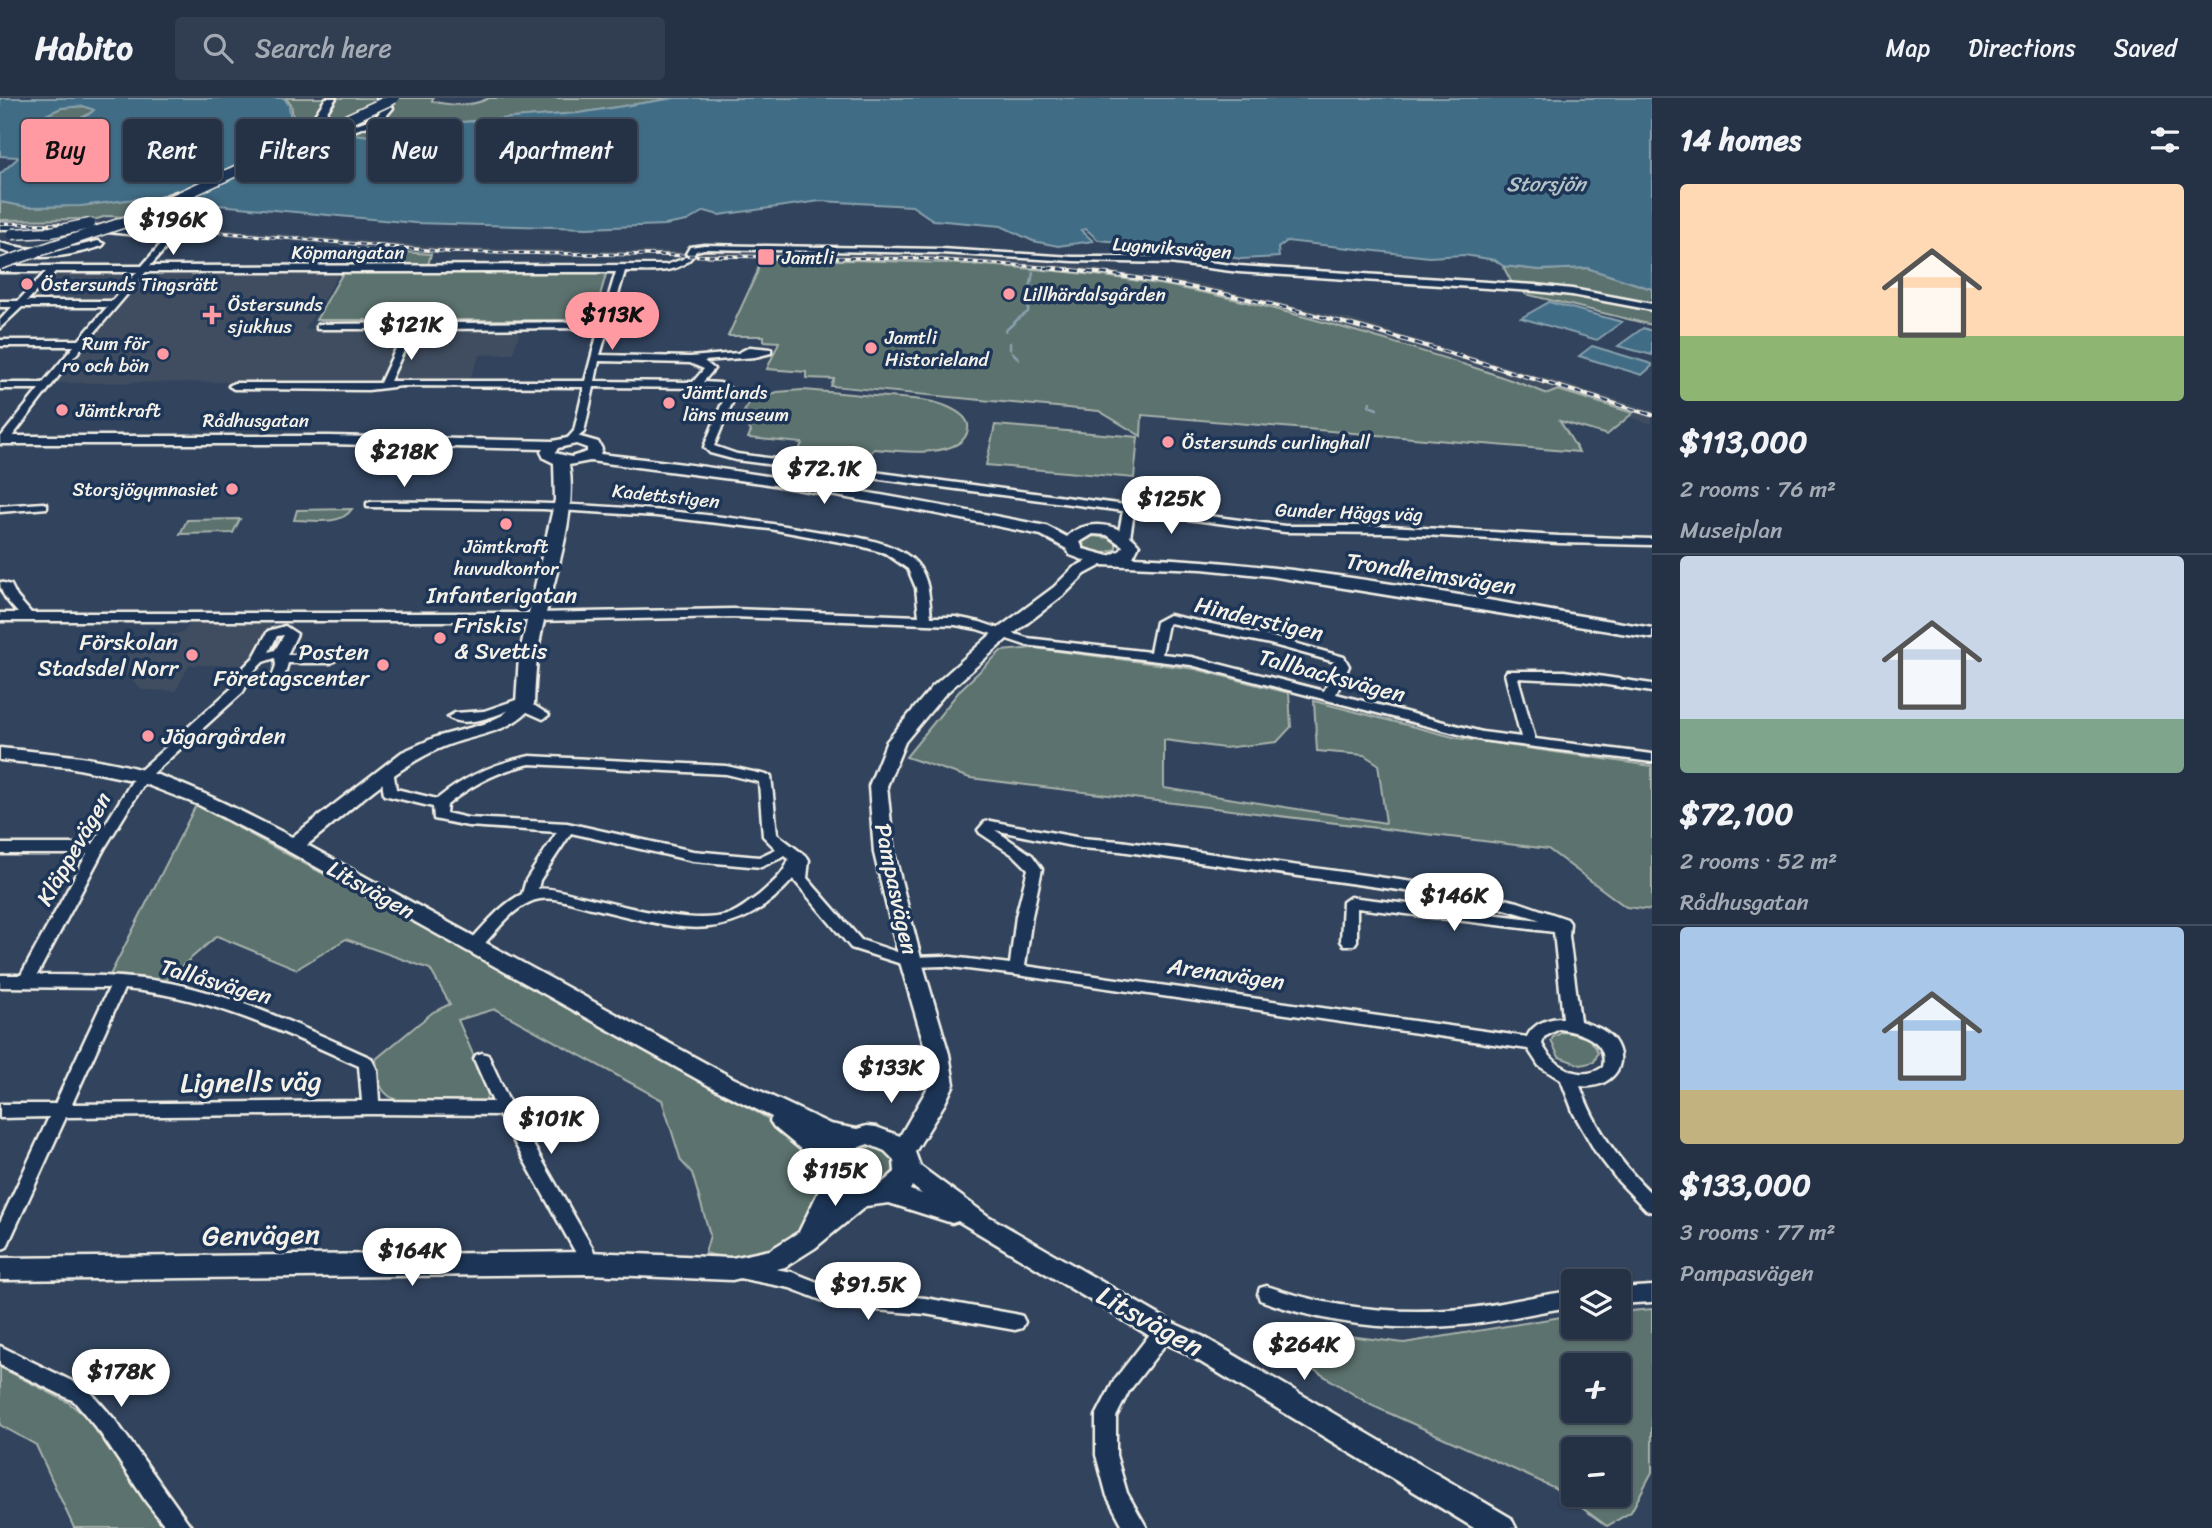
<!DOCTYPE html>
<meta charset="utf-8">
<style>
:root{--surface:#253246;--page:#313e51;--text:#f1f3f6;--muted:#a3aab3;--line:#424d5f;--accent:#ff9aa2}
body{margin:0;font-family:Sriracha,sans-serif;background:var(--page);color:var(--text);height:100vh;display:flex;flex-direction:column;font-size:26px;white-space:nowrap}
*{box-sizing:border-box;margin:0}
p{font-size:23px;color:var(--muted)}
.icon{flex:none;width:38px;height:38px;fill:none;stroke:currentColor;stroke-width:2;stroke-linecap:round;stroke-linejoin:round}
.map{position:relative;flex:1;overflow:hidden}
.details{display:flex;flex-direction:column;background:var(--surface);width:560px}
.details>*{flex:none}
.hud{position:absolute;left:21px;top:21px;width:665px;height:63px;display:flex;gap:14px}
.buttons{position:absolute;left:1561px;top:1171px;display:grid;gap:14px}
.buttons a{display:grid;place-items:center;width:70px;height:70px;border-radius:7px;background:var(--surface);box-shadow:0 2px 5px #0004,0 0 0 2px var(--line);font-size:35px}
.price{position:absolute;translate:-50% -60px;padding:0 16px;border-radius:24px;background:#fff;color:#222;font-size:23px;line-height:46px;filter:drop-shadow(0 2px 4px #0008)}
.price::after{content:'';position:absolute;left:50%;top:42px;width:21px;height:16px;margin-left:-10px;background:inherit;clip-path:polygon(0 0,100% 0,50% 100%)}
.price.active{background:var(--accent);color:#111}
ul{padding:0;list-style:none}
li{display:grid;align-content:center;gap:14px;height:371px;padding:0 28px}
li+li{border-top:2px solid var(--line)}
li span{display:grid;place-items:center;height:217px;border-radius:7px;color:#555}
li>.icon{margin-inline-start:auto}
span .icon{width:126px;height:126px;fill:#fffc;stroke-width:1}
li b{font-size:30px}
h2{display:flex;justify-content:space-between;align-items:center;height:84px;padding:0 28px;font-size:30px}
.tag{padding:0 24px;border-radius:7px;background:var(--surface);box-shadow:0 2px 5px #0004,0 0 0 2px var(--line);font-size:24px;line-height:63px}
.tag.active{background:var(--accent);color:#111}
header{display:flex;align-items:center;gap:42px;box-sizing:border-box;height:98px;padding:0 35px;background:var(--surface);border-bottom:2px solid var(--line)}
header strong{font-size:33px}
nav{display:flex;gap:38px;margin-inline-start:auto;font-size:24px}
.search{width:490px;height:63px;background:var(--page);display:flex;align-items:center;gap:18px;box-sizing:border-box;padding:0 24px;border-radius:7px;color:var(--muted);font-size:26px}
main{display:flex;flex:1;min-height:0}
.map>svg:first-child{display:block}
.built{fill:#3f4d61}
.green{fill:#5b726e;stroke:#a8b2ab;stroke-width:2;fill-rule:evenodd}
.water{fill:#406c85;stroke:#88a1ad;stroke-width:2;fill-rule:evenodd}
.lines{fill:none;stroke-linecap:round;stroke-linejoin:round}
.stream{stroke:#88a1ad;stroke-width:2.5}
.street-casing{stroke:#f4f1e8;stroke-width:5}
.secondary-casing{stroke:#f4f1e8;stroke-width:5}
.street{fill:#1d3557;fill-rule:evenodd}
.secondary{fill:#1d3557;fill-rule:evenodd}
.rail-far1-casing{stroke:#f4f1e8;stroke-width:3.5}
.rail-casing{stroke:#f4f1e8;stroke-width:4.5}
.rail-far1{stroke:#1d3557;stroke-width:2;stroke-dasharray:5;stroke-linecap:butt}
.rail{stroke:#1d3557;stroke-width:2.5;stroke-dasharray:7;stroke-linecap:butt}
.secondary-bridge-casing{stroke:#f4f1e8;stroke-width:13;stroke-linecap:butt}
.secondary-bridge{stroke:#1d3557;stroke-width:10}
.poi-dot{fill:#ff9aa2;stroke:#1d3557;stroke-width:2.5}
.labels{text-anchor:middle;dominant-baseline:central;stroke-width:7;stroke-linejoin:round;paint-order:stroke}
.far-street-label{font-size:19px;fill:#f4f1e8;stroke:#1d3557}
.far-poi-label{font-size:19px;fill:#f4f1e8;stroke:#1d3557;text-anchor:start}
.far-water-label{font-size:21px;font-style:italic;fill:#b5c2c5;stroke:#1d3557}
.street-label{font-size:23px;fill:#f4f1e8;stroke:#1d3557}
.poi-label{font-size:23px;fill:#f4f1e8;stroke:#1d3557;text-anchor:start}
.near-street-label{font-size:28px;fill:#f4f1e8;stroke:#1d3557}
</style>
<header>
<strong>Habito</strong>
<div class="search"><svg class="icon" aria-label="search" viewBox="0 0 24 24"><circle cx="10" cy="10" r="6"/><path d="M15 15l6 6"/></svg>Search here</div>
<nav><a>Map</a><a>Directions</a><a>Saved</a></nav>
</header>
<main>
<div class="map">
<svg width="1652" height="1430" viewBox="0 0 1652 1430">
<rect width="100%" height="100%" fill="#31435d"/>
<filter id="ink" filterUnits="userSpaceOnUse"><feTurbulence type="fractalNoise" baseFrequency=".0143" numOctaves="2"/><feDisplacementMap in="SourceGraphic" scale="14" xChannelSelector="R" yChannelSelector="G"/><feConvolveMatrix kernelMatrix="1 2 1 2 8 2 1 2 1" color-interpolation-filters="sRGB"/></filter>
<g filter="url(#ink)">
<!-- built -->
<g class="built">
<polygon points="0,121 157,125 453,150 927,157 1081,168 1201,186 1350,221 1652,312 1652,326 1555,297 1487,271 1311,219 1195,192 1078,174 927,163 448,156 161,132 0,127"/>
<polygon points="53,172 341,172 305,231 521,230 513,256 480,257 469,283 54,285 121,204 23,204"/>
<polygon points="190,525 272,525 256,559 246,567 189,567 176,593 143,592 118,571 130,552 153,554 157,552 163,538 184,534"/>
</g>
<!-- green -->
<g class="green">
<polygon points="285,0 328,0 303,29 294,27 291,6"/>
<path d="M335,0H433L432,3C450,8 472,9 489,0H675L579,15L411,28L369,38L300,36L334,7Z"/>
<path d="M83,8L94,11L93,13C81,23 53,29 39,20L61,10Z"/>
<path d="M130,100L172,106L148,120L107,118L97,121L0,122V104C44,112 86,109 130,100Z"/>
<polygon points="356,151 431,156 428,167 346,167"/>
<path d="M760,161C875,162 989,164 1103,178C1195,189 1284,212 1372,238C1431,256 1490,273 1548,296L1558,292L1633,315L1607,337L1560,323L1579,354L1142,317L1141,338L1099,313L831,288L834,281L806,280V274L767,271L779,244L764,243V238H728L757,175Z"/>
<polygon points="1503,168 1540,172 1587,170 1652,191 1652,206 1579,193 1513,187"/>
<polygon points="344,173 607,173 593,222 316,222"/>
<polygon points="1522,191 1569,195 1652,210 1652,227 1525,196"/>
<path d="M802,292C831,294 860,297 889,299C909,301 930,301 948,309C957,313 970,320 968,331C964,362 894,353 874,351L868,358L799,352L802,345L748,340L751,333L741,319L749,305L777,294Z"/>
<polygon points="995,327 1138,339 1134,380 986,367"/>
<path d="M352,411C341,428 312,422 294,422L297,412Z"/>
<polygon points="240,421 233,435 180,436 187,422"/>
<polygon points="1093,438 1110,440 1116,445 1116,451 1103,456 1087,452 1082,444"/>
<polygon points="1034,550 1195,571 1289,595 1291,629 1277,644 1224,650 1164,642 1164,690 1386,725 1378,666 1364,657 1317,653 1314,603 1457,640 1652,668 1652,812 1626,809 1548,751 970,680 906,659 961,591 1001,553"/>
<path d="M196,707L557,902L790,1033L824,1065C824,1076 827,1092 822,1102C799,1149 753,1169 705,1155L710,1137L692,1075L681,1063L662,1002L495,911L458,922L489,993L485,1004L399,1003C377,995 379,982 376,961L433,914L450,906L430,871L346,841L297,871L217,838L161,886L108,881Z"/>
<path d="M1563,934C1579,934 1593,939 1598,955L1594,964L1581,967L1559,959L1551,943L1553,939Z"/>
<path d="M864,1050C878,1048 885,1052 896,1062V1074C881,1090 849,1093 850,1064L857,1054Z"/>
<path d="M1652,1211V1374L1631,1414L1607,1428L1553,1389L1371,1307L1266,1242L1286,1230L1404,1245L1573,1217V1228H1619V1214ZM1619,1267V1312H1573V1267ZM1619,1351V1396H1573V1351Z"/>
<polygon points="0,1269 68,1304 85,1318 167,1430 74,1430 36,1347 0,1327"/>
</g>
<!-- water -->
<g class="water">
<path d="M0,0H284L289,7L291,26L295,28L369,38L410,28L579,15L675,0H1652V191L1587,170L1540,172L1503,168L1495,162L1464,157L1429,159L1287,143L1278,150L1279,159L1241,161L1162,148L1098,142L1086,131L1081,132L1093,143L1058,148L1033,143L1001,128L933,122L912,108L820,103L719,117L705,113L687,123L665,127L587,130L415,125L142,100L81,108L28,109L0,104V76L19,59L0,58ZM83,8L94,12C84,23 52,29 39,20L61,10Z"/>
<polygon points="1549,204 1622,224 1597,242 1521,220"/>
<polygon points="1643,230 1652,233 1652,257 1618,248"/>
<polygon points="1592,248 1652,266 1652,268 1642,277 1579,258"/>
</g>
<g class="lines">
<!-- stream -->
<g class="stream">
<polyline points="1030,191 1033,174"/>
<polyline points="1018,221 1028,214 1030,192"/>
<polyline points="1005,233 1017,222"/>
<polyline points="1010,245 1010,251"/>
<polyline points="1012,254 1019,261"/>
<polyline points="1370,304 1369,308 1377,311"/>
</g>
<defs>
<g id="street">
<polygon points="0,127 60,127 64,129 60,131 0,131"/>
<path d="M95,129L165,134L174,137V141L150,168L666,167L683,161L690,149L704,147L941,151L1073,159H1169L1239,168L1535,187L1572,191L1652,206V212L1572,197L1535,193L1239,174L1169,165L1073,163L941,155L704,151L696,153C682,178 650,173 625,173L600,257L690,259L738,255L750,249L771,251V255L755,259L704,263L714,271L703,284L720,285L734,293L735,298L714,348L737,356L1285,428H1389L1559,438L1652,441V447L1559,445L1389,435L1285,434L1134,414L1130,439L1124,442L1118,439L1123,413L736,362L710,355L704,349L725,298L724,294L715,290L594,289L584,334L571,345L566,342L574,333L584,289L402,288L368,292L234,291L229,288L234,285H380L405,231H317V227L320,226L601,224L616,174H146L68,266L8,344H0V340L39,291H0V285H43L74,248H0V242H79L107,209H22L0,230V222L12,209H0V203H18L46,174H0V168H142L166,140L98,133H95ZM55,174H137L112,203H27ZM599,230L585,283H390L414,231ZM599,263L690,265L704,271L693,284L595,283Z"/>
<path d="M371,404C520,403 668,406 815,433C845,438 886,440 911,460C929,475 929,497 931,519H955L980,524L1027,540L1150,554L1156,524L1169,517L1272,539L1344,559L1349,568L1336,596L1482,634L1521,639L1505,576L1507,573H1564L1652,586V594L1582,583L1518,580L1535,641L1652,656V664L1482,642L1191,567L1025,547L977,531L955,527L733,519L536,523H0V515H18C10,506 0,496 0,484L11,487L17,499L31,515H536L733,511L919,518L916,490L908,471L885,455L857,447L770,431L656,418L543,411L367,409V405ZM1170,525L1270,546L1335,564L1337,568L1324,593L1191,559L1162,556L1168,526Z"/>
<polygon points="43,405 47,406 47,410 0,414 0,408"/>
<path d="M285,528L297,536L287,557H331L337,561L331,565H288L283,583L277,587L271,583L276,567L275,560L263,564L253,574L243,594L147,681L104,751L37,877C81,877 127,877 170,885C241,899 306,931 371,960L377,972L379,1003L493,1004L474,961L476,957L482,955L488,957L512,1010L593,1151L597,1165L595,1171L588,1173L581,1171L577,1157L499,1017L371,1016L66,1019L9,1144L7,1149L0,1152V1124L49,1019L0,1020V1006H55L109,890L0,889V877H21L87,756H0V746H93L137,675L233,589L244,569L254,559L268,533ZM284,537L275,552L269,554L277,538ZM124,891C209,898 283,934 359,968L362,1003L72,1006Z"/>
<path d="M516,602L535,608L549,617L543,621L516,609C499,617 464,631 448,619L455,615L484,613Z"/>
<path d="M530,658L726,668L771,678L777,736L807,759L809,762L807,780L861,842L912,859L943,858L1010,866L1016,818L1028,771L1016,759L980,735L978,732L985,724L990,723L1081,740L1120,743L1449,789L1518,804L1567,821L1570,825L1569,838L1580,923C1592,927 1605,931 1613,941C1633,968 1608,992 1580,988C1595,1030 1620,1065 1652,1096V1114L1646,1112L1618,1083L1595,1053L1574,1016L1561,982L1539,968L1528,951L1017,877L943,868L911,869L851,850L793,781C730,853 673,829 592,810C577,807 555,798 540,801C515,805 495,835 479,852H469L466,848L469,844C485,827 500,807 522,796L526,782L557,734L468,728L434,721L433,709L384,697L381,674L383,671H393L396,691L437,701C465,678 495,665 530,658ZM530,666L726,676L759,684L763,738L776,751L759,759L693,753L567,725L468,720L446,715L447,707C472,686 498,673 530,666ZM995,732L1081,750L1120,753L1449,799L1495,808L1535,820L1540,822L1350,799L1343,804L1341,843L1344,847H1354L1357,843V810L1554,834L1563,920C1549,920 1533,925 1527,939L1025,868L1032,818L1042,771L1032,757ZM571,735L693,763L761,769L785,758L789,761C784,777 771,786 759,797C749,804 739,813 727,817C689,828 619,806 580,798C567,795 551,789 538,791L540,782ZM1559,931C1580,934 1609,942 1603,969C1581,985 1553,968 1542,946L1544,939Z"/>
<polygon points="741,1165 792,1174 840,1193 925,1200 1015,1216 1022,1218 1025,1224 1022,1230 1015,1232 925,1216 839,1209 790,1190 734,1179 732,1173 734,1167"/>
<path d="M1267,1188C1330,1210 1395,1217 1462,1211C1499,1207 1536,1197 1573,1193V1209C1536,1213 1499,1224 1462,1227C1392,1234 1326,1226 1260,1202L1258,1196L1260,1190Z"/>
<polygon points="1652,1188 1652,1204 1619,1206 1619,1190"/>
<polygon points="1164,1225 1171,1227 1174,1233 1171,1239 1129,1293 1116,1319 1116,1357 1127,1395 1147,1430 1124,1430 1107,1398 1096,1357 1096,1318 1115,1281 1157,1227"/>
<polygon points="0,1248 88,1291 115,1322 192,1430 167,1430 147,1405 101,1336 74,1303 0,1267"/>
</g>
<g id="secondary">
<polygon points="326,0 336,0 320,24 281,49 275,49 275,45 313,20"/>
<polygon points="377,0 387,0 393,10 382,23 290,55 281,53 376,19 383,10"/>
<polygon points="176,94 180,95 180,99 138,114 129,112"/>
<path d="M98,143L104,146L102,148C68,159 34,164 0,152V145C38,155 60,153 98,143Z"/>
<path d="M0,338H329L553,343L577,338L598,344L602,351L600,356C750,372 898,399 1046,428L1067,439C1087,419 1123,426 1139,447L1133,459C1307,465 1480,502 1652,530V540L1270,478L1202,471L1102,467L1085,476L1066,495L1008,540L944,597L905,644L887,688L894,755L922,864L949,956L954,986L945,1005L915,1054L920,1068L988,1118L1173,1225L1202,1238L1511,1420L1516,1430H1474L1184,1254L1155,1241L958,1123L952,1125L889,1105L866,1108L815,1150L785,1169L732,1182L588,1176L0,1182V1160L588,1154L732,1160L770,1152L799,1134L825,1080L820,1067L774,1029L770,1023L772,1019L715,991L286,752L199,707L137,683L69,669L0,662V650C49,655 102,659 149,674C199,691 245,715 292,739L402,654L436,639L484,626L503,617L516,605L519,558L555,402L554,365L544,360L541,354L543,351L329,346H0ZM576,346L587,350V354L571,359L555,355L558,350ZM590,363L762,385L933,415L1041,437L1067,451L1070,457L1086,463L1073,470L1054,489L996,532L932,589L887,643L869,688L874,755L900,864L927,956L930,986L900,1038L876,1029L867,1028L857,1031L830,1026L731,979L307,747C349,714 397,666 448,647C479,635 512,635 534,606C535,582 536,560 541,536C552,485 578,419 569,367ZM1093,436L1107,437L1123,448L1121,452L1109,458L1083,451L1080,444ZM868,1046L885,1053L894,1062L895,1074L880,1087L861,1086L845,1070C845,1054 854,1051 868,1046ZM912,1088L922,1096L910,1092Z"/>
</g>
</defs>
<!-- street casing -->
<use href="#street" class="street-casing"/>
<!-- secondary casing -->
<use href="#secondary" class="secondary-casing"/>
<!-- street -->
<use href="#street" class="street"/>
<!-- secondary -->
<use href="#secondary" class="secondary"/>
<defs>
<polyline id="rail-far1" points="0,125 158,129 450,154 927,161 1069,171"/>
<path id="rail" d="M1045,170C1253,185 1453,258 1652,317"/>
</defs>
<!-- rail-far1 casing -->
<use href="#rail-far1" class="rail-far1-casing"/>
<!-- rail casing -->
<use href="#rail" class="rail-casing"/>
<!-- rail-far1 -->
<use href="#rail-far1" class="rail-far1"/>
<!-- rail -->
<use href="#rail" class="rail"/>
<defs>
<g id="secondary-bridge">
<polyline points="12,136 51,134 90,126"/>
<polyline points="0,166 125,124 394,0"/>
</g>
</defs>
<!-- secondary-bridge casing -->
<use href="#secondary-bridge" class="secondary-bridge-casing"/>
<!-- secondary-bridge -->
<use href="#secondary-bridge" class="secondary-bridge"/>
</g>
</g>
<!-- markers -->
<g class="poi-dot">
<rect x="757" y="150" width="18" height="18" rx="3.5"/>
<circle cx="27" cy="186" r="7"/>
<circle cx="1009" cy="196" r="7"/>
<path d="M208.5 206.5h7v7h7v7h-7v7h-7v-7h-7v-7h7z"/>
<circle cx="871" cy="250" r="7"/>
<circle cx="163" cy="256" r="7"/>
<circle cx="669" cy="305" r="7"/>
<circle cx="62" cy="312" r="7"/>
<circle cx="1168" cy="344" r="7"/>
<circle cx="232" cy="391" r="7"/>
<circle cx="506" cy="426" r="7"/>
<circle cx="440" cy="540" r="7"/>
<circle cx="192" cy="557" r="7"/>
<circle cx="383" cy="567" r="7"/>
<circle cx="148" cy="638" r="7"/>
</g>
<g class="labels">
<!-- far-street labels -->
<g class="far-street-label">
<text transform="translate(1172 150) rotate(4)">Lugnviksvägen</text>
<text x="348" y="154">Köpmangatan</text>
<text x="256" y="322">Rådhusgatan</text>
<text transform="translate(666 398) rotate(6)">Kadettstigen</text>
<text transform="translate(1349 414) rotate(2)">Gunder Häggs väg</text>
</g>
<!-- far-poi labels -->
<g class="far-poi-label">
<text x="782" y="159">Jamtli</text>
<text x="41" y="186">Östersunds Tingsrätt</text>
<text x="1023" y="196">Lillhärdalsgården</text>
<text x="228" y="206">Östersunds<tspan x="228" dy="22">sjukhus</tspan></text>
<text x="885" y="239">Jamtli<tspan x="885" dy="22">Historieland</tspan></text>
<text x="149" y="245" text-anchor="end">Rum för<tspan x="149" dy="22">ro och bön</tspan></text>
<text x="683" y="294">Jämtlands<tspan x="683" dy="22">läns museum</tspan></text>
<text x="76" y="312">Jämtkraft</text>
<text x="1182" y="344">Östersunds curlinghall</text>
<text x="218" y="391" text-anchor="end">Storsjögymnasiet</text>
<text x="506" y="448" text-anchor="middle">Jämtkraft<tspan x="506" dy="22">huvudkontor</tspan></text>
</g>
<!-- far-water labels -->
<g class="far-water-label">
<text x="1546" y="86">Storsjön</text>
</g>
<!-- street labels -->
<g class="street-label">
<text transform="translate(1431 476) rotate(9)">Trondheimsvägen</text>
<text x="502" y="497">Infanterigatan</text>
<text transform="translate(1259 521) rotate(13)">Hinderstigen</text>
<text transform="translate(1332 578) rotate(15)">Tallbacksvägen</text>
<text transform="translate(74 751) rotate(-60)">Kläppevägen</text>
<text transform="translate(896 791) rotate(78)">Pampasvägen</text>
<text transform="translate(371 792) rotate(29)">Litsvägen</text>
<text transform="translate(1226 876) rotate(8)">Arenavägen</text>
<text transform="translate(216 884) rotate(16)">Tallåsvägen</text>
</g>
<!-- poi labels -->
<g class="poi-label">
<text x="454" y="527">Friskis<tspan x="454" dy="26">&amp; Svettis</tspan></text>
<text x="178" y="544" text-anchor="end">Förskolan<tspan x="178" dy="26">Stadsdel Norr</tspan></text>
<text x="369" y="554" text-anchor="end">Posten<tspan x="369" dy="26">Företagscenter</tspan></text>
<text x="162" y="638">Jägargården</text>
</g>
<!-- near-street labels -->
<g class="near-street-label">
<text transform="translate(251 984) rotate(-1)">Lignells väg</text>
<text transform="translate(261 1137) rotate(-1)">Genvägen</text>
<text transform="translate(1150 1223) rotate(29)">Litsvägen</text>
</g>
</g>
</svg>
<div class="buttons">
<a><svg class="icon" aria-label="layers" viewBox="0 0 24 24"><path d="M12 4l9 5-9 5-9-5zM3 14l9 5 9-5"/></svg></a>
<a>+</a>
<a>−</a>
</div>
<b class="price" style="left:173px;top:159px">$196K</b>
<b class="price active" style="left:612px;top:254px">$113K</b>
<b class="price" style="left:411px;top:264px">$121K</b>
<b class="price" style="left:404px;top:391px">$218K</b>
<b class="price" style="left:824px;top:408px">$72.1K</b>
<b class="price" style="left:1171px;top:438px">$125K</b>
<b class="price" style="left:1454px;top:835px">$146K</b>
<b class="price" style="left:891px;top:1007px">$133K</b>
<b class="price" style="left:551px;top:1058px">$101K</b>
<b class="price" style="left:835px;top:1110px">$115K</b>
<b class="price" style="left:412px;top:1190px">$164K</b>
<b class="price" style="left:868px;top:1224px">$91.5K</b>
<b class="price" style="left:1304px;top:1284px">$264K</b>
<b class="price" style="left:121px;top:1311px">$178K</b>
<div class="hud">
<a class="tag active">Buy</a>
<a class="tag">Rent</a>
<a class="tag">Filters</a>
<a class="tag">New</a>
<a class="tag">Apartment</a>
</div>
</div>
<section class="details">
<h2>14 homes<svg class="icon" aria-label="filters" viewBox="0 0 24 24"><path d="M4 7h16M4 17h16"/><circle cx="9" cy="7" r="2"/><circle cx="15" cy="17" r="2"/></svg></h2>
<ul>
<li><span style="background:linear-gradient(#ffd9b3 70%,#8fb573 0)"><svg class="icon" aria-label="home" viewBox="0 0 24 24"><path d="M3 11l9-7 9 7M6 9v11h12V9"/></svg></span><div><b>$113,000</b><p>2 rooms · 76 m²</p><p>Museiplan</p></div></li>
<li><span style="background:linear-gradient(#c9d6e8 75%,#7fa58c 0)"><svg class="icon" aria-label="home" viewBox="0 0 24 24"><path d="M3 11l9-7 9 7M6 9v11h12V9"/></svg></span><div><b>$72,100</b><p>2 rooms · 52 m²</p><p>Rådhusgatan</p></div></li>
<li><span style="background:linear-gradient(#a9c7e8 75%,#c2b280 0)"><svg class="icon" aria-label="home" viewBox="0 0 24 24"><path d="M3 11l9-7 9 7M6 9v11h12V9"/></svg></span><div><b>$133,000</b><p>3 rooms · 77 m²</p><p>Pampasvägen</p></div></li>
</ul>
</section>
</main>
